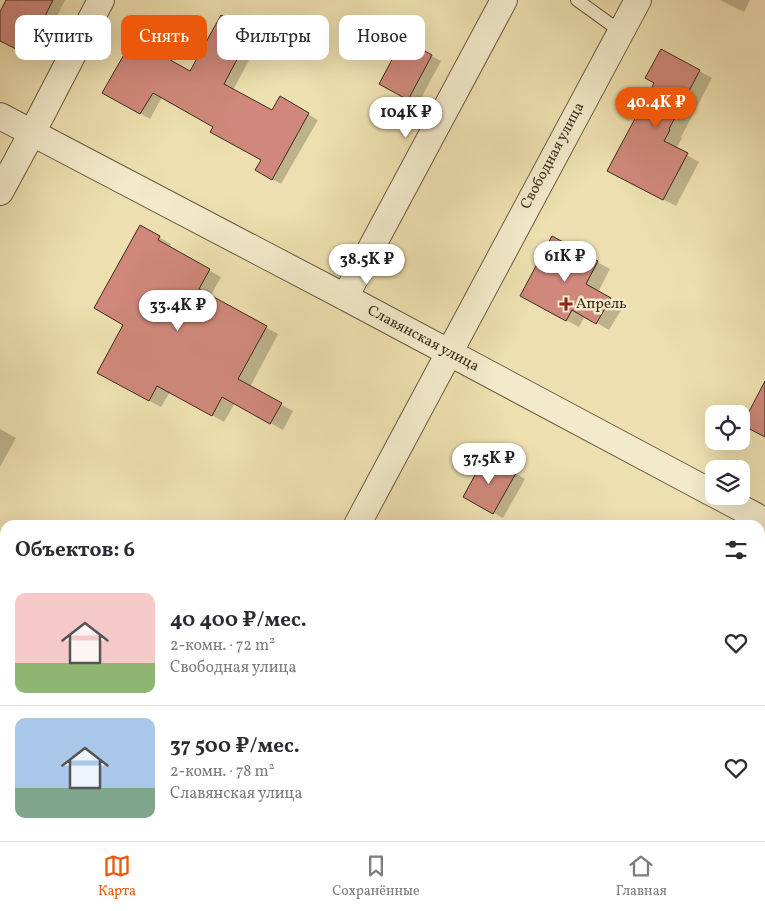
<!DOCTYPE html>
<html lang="ru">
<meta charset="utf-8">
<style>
:root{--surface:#fff;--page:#f7f7f7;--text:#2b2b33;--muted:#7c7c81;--line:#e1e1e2;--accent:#ea580c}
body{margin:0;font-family:Vollkorn,serif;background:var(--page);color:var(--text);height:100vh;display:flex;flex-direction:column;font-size:19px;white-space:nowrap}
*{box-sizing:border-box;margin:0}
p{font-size:16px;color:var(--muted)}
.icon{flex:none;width:28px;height:28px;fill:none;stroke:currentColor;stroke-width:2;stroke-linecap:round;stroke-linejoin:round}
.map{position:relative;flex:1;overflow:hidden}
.side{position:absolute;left:0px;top:520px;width:765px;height:321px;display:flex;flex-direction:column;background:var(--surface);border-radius:15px 15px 0 0;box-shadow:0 5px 20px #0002}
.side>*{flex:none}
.guide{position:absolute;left:15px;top:15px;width:500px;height:45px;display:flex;gap:10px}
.fabs{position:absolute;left:705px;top:405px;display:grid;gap:10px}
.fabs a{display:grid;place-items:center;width:45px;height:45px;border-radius:10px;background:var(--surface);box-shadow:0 5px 20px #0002;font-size:25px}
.price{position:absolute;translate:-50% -42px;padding:0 11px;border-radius:18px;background:#fff;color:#222;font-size:16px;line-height:32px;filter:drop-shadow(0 1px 2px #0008)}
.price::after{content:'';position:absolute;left:50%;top:30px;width:15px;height:11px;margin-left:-8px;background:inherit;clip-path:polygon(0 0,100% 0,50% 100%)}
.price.active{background:var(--accent);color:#fff}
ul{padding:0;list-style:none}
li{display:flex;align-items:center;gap:15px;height:125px;padding:0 15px}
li+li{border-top:1px solid var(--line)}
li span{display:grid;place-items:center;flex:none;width:140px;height:100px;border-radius:10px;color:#555}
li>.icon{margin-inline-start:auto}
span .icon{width:60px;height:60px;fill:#fffc;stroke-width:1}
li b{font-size:21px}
h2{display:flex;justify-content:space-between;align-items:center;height:60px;padding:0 15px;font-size:21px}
.tag{padding:0 18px;border-radius:10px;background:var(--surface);box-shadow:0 5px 20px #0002;font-size:18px;line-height:45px}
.tag.active{background:var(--accent);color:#fff}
.menu{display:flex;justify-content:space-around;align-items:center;height:70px;border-top:1px solid var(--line);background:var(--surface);font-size:14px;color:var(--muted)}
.menu a{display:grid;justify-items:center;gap:2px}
.menu .active{color:var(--accent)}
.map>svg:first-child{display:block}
.shadow{fill:#0003}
.building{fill:#cf887b;stroke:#3e2d1b}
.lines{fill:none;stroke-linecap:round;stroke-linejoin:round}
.lane-casing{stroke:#6a5a40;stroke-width:14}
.street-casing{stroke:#6a5a40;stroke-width:28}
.lane{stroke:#f3eacb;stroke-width:12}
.street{stroke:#f3eacb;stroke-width:26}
.poi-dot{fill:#8f2418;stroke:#f3eacb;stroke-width:2}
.labels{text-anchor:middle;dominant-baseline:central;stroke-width:5;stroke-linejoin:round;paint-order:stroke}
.street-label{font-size:15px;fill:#3e2d1b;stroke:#f3eacb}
.poi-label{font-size:15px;fill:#3e2d1b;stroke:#f3eacb;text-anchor:start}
</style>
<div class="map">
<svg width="765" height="841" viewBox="0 0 765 841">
<rect width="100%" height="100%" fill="#eddfaf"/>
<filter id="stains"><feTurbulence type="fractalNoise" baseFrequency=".004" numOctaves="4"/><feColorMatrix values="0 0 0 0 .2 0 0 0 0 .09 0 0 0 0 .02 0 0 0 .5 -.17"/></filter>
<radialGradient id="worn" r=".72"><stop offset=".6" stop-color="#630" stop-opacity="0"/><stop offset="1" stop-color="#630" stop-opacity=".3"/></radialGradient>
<!-- shadow -->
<g class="shadow">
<polygon points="8,0 65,0 36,58 0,40 0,15"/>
<polygon points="720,0 750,0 744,12"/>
<polygon points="221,16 261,38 233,90 273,111 280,98 318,120 281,184 256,170 262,159 214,127 162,97 150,119 104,92 191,73"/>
<polygon points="403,41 441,61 418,104 390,89"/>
<polygon points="661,50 712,78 681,137 682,138 676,149 699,162 676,206 621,178 655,83"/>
<polygon points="140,226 171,244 169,248 221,277 210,297 278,334 250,387 293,411 283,430 235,403 224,422 170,392 161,407 111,380 125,324"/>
<polygon points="553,238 610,269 598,292 623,307 609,330 585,316 579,327 534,303"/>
<polygon points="0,429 16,438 0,467"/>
<polygon points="486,457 525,479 503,518 464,496"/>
<polygon points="0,627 5,629 5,669 0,666"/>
<polygon points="537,836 562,836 559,841 546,841"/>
<polygon points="704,836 730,836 727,841 713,841"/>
</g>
<!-- building -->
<g class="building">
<polygon points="6,0 53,0 26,54 0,41 0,12"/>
<polygon points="221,15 252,31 224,84 272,110 280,96 309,113 272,180 255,170 261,160 210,132 213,127 153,93 140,114 102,93 133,39 190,71"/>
<polygon points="403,39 432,55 408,100 379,84"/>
<polygon points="661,49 700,70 669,129 670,130 664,141 688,153 663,200 607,171 654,83 645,78"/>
<polygon points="140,225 160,236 158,240 210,269 199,289 267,326 238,379 282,403 270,424 222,397 212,416 157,386 149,401 97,373 123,325 94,308"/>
<polygon points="552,236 598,261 586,284 611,298 596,324 572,310 566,321 520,296"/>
<polygon points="765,381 765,437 742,425"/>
<polygon points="486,455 516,473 493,514 463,497"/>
</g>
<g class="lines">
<defs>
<polyline id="lane" points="577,0 620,31"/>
<g id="street">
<polyline points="0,116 345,297 714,494"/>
<polyline points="0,192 32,133 101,0"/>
<polyline points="345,297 504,0"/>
<polyline points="718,496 765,521"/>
<polyline points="357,525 638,0"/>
<polyline points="760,563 765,554"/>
<polyline points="188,841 191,836"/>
<polyline points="611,841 613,836"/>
</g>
</defs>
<!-- lane casing -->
<use href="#lane" class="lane-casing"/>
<!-- street casing -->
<use href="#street" class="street-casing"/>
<!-- lane -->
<use href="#lane" class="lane"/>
<!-- street -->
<use href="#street" class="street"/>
</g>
<!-- markers -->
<path class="poi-dot" d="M563.5 296.5h5v5h5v5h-5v5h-5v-5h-5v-5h5z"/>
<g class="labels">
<!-- street labels -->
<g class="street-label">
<text transform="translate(553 156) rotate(-62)">Свободная улица</text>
<text transform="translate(423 339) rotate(28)">Славянская улица</text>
</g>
<!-- poi labels -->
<g class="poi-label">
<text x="576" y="304">Апрель</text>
</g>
</g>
<rect width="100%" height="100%" filter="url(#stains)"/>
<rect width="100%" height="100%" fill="url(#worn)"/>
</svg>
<div class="fabs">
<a><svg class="icon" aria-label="locate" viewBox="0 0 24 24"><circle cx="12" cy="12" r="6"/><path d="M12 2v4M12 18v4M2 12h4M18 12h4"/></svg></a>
<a><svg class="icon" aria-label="layers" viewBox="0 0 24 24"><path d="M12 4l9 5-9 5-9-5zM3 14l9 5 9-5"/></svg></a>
</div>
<b class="price active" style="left:656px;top:129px">40.4K ₽</b>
<b class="price" style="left:406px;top:139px">104K ₽</b>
<b class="price" style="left:565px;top:283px">61K ₽</b>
<b class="price" style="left:367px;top:286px">38.5K ₽</b>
<b class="price" style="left:178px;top:332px">33.4K ₽</b>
<b class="price" style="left:489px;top:485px">37.5K ₽</b>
<div class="guide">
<a class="tag">Купить</a>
<a class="tag active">Снять</a>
<a class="tag">Фильтры</a>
<a class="tag">Новое</a>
</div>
<section class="side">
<h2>Объектов: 6<svg class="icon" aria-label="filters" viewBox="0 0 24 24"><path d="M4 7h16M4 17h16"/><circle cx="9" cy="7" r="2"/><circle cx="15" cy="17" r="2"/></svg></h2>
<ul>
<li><span style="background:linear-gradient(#f6c9c9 70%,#8fb573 0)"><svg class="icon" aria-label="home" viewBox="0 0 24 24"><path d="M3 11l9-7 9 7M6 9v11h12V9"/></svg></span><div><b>40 400 ₽/мес.</b><p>2-комн. · 72 m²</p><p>Свободная улица</p></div><svg class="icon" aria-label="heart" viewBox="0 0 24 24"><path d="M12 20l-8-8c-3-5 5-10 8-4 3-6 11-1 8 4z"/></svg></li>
<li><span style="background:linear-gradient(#a9c7e8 70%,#7fa58c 0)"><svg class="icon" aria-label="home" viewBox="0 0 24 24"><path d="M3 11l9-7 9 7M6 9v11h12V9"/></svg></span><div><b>37 500 ₽/мес.</b><p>2-комн. · 78 m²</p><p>Славянская улица</p></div><svg class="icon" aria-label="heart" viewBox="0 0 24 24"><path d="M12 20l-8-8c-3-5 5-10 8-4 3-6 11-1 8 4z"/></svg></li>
</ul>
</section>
</div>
<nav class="menu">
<a class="active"><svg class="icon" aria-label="map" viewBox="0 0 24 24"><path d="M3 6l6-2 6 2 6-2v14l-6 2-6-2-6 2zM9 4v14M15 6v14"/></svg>Карта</a>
<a><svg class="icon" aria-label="saved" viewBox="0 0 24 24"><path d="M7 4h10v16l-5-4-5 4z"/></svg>Сохранённые</a>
<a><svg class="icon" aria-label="home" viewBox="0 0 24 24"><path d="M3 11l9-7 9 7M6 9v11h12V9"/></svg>Главная</a>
</nav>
